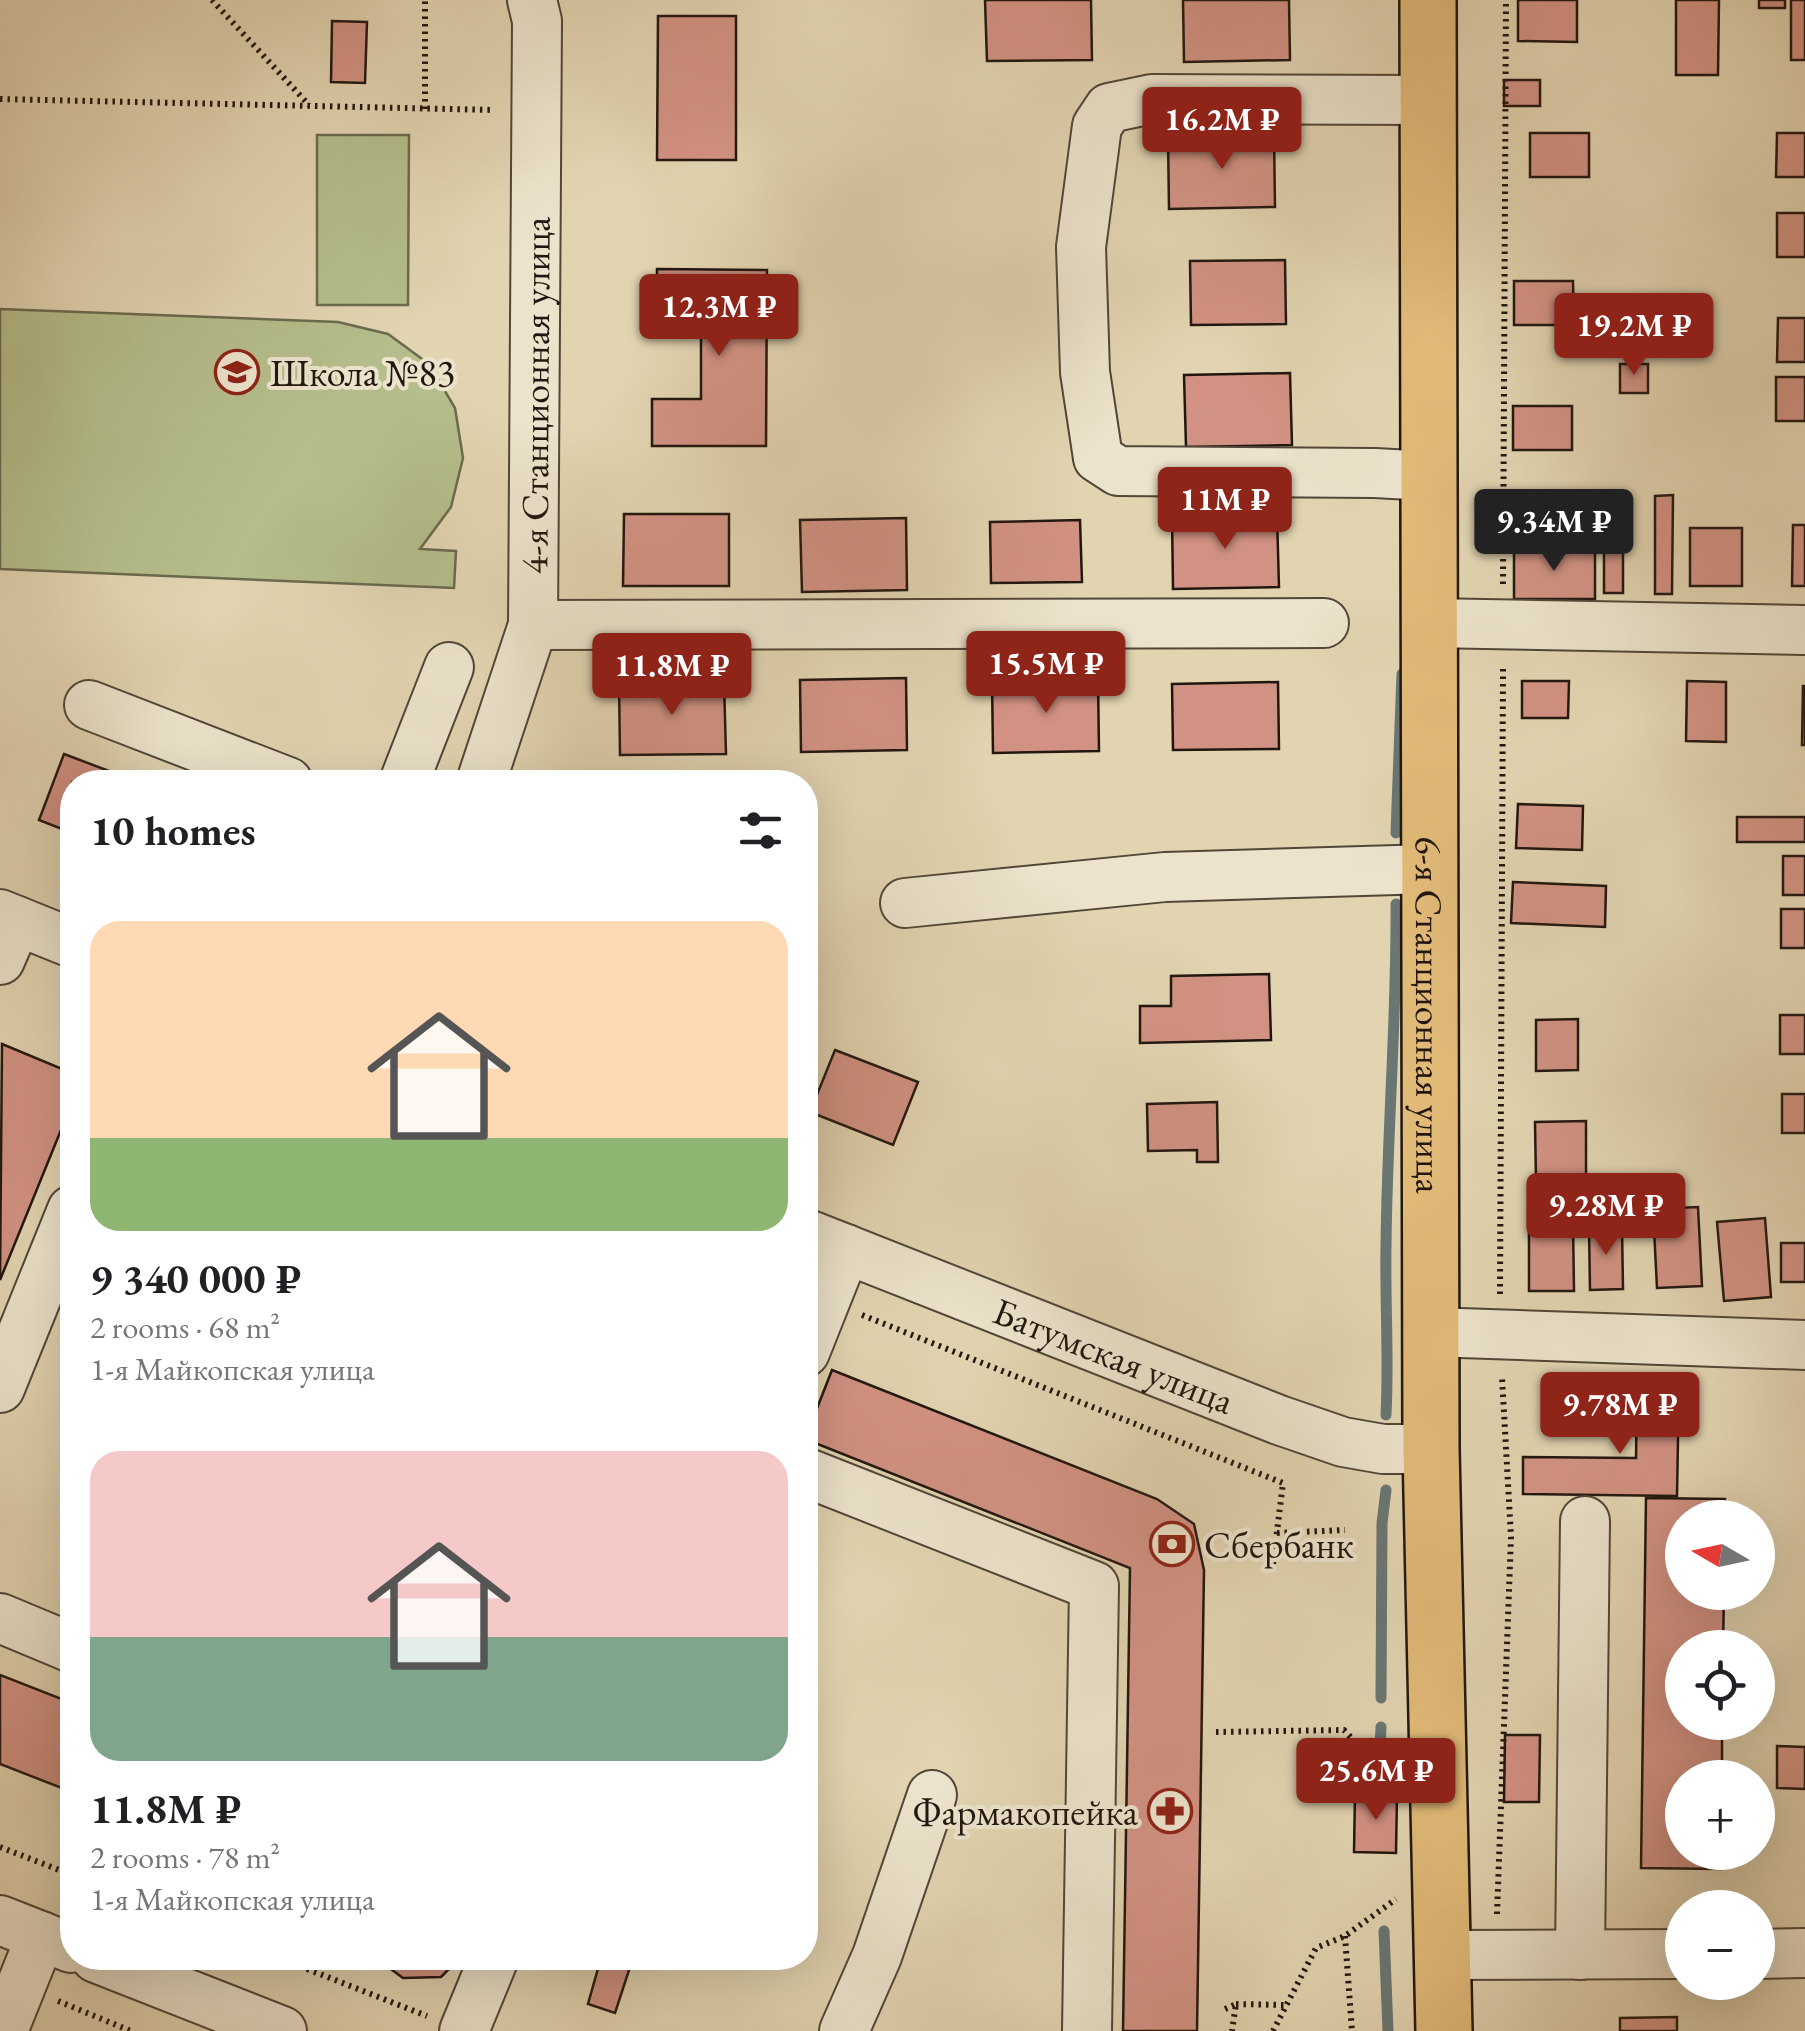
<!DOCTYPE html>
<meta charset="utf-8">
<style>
:root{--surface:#fff;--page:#f6f6f6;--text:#202124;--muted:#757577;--accent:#8f2418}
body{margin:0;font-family:"EB Garamond",serif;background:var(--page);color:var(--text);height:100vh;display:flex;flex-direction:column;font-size:38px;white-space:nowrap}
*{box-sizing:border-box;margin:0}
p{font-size:32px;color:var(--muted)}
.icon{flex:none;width:55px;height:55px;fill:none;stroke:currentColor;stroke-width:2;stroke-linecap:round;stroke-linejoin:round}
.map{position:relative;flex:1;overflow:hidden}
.side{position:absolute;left:60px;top:770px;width:758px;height:1200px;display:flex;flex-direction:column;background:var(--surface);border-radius:40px;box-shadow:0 10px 40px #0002}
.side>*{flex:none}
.needle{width:65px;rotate:279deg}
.controls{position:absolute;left:1665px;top:1500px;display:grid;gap:20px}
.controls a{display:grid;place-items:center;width:110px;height:110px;border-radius:50%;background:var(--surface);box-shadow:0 10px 40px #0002;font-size:50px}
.price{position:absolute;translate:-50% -85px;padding:0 22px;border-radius:10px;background:var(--accent);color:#fff;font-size:32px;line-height:65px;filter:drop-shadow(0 2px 5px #0008)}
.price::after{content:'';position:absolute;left:50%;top:60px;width:30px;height:22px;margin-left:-15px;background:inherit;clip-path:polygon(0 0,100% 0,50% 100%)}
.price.selected{background:#222;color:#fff}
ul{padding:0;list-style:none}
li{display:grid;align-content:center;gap:20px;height:530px;padding:0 30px}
li span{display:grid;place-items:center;height:310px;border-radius:30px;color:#555}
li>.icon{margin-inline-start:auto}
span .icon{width:180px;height:180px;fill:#fffc;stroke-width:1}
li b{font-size:42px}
h2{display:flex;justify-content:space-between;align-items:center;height:120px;padding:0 30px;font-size:42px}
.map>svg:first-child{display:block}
.green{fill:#b4bd8b;stroke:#6b6a4e;stroke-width:2.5}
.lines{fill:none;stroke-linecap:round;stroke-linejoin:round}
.stream{stroke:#697674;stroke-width:11}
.building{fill:#d29283;stroke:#221710;stroke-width:2.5}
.minor-casing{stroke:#524638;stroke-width:52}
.major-casing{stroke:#221710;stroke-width:60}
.path{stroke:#221710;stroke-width:6;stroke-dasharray:2.5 5;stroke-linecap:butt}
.minor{stroke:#ece3cc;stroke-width:48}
.major{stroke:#e1ba78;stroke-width:55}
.labels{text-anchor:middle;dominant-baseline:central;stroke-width:8;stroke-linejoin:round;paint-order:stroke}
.poi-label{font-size:38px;fill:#221710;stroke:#ece3cc;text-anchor:start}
.street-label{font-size:38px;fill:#221710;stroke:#ece3cc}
</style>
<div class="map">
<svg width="1805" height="2031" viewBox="0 0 1805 2031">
<rect width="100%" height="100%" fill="#e2d4b1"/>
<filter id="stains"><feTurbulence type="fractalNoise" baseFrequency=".002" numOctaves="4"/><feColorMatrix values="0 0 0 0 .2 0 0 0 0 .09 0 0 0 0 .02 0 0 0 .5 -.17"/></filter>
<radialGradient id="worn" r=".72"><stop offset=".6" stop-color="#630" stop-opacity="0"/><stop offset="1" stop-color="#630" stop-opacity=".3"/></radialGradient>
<!-- green -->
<g class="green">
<polygon points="317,135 409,135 408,305 317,305"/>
<polygon points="0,309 338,322 388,334 429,364 455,408 463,458 451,507 420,549 456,551 454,588 0,569"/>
</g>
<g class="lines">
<!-- stream -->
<g class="stream">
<polyline points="1396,833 1402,674"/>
<path d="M1386,1415C1389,1359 1385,1303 1386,1247C1387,1132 1397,1018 1396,904"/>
<polyline points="1381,1698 1382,1523 1386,1490"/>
<polyline points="1380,1748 1381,1727"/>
<polyline points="1384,1931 1388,2031"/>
</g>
</g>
<!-- building -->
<g class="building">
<polygon points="985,0 1091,0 1092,60 987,61"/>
<polygon points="1183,0 1289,0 1290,60 1184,62"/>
<polygon points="1518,0 1577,0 1577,42 1518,41"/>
<polygon points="1676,0 1719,0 1718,75 1676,75"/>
<rect x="1759" y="0" width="26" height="8"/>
<rect x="1791" y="0" width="14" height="60"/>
<polygon points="658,16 736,16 736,160 657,160"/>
<polygon points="332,21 367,22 365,83 331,82"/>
<rect x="1504" y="80" width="36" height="26"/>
<rect x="1530" y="133" width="59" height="44"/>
<polygon points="1777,133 1805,133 1805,177 1776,177"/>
<polygon points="1274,135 1275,207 1169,209 1168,137"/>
<rect x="1777" y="213" width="28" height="44"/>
<polygon points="1285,260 1286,324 1191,325 1190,261"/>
<polygon points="657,269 767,270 766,446 652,446 652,399 701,399 701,311 657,311"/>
<polygon points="1514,281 1573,281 1574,325 1514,325"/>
<polygon points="1778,318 1805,318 1805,362 1777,362"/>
<rect x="1620" y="364" width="28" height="29"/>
<polygon points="1290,373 1292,445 1186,447 1184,375"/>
<rect x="1776" y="377" width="29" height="44"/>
<rect x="1513" y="406" width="59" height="44"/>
<polygon points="1673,495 1672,594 1655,594 1655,496"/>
<polygon points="1499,497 1537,497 1537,522 1500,522"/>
<polygon points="624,514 729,514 729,586 623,586"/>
<polygon points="1277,515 1279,587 1173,589 1172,517"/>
<polygon points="906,518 907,590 802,592 800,520"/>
<polygon points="1080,520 1082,582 991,583 990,522"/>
<polygon points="1793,525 1805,525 1805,586 1792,586"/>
<rect x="1690" y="528" width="52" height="58"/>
<rect x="1514" y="549" width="81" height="50"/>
<rect x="1604" y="550" width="19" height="43"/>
<polygon points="906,678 907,750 801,752 800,680"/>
<polygon points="1098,679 1099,751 993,753 992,681"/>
<polygon points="724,681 726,754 620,755 619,683"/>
<polygon points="1522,681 1569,681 1568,718 1522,718"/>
<polygon points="1687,681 1726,682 1726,742 1686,741"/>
<polygon points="1278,682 1279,749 1173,750 1172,684"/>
<polygon points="1803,686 1805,686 1805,745 1802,745"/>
<polygon points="64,754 138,782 72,782 72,833 39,820"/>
<polygon points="1518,804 1583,806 1582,850 1516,848"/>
<rect x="1737" y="817" width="68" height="25"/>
<rect x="1783" y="856" width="22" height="39"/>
<polygon points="1513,882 1606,886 1605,927 1511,923"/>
<rect x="1781" y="909" width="24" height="39"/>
<polygon points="1269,974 1271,1040 1140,1043 1140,1006 1171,1006 1171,976"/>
<rect x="1780" y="1015" width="25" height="39"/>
<polygon points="1578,1019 1578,1070 1536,1071 1536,1020"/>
<polygon points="2,1044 72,1073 72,1103 0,1280"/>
<polygon points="835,1050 918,1082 893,1145 810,1112"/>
<rect x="1782" y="1094" width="23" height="39"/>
<polygon points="1217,1102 1218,1162 1197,1162 1197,1150 1148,1151 1147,1104"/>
<polygon points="1586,1121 1586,1181 1536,1181 1535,1122"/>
<polygon points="1698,1207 1702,1286 1657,1288 1653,1209"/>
<polygon points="1765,1218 1771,1297 1724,1301 1717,1222"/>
<polygon points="1573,1223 1574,1291 1529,1291 1529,1224"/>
<polygon points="1622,1226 1623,1289 1590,1290 1589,1227"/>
<rect x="1781" y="1243" width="24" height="39"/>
<polygon points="832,1370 1157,1499 1194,1524 1204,1570 1197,2031 1123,2031 1130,1568 805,1439"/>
<polygon points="1637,1384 1679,1384 1677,1496 1523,1494 1523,1457 1636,1458"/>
<polygon points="1646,1498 1725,1499 1725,1518 1682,1518 1682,1592 1724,1592 1723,1648 1682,1648 1682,1722 1722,1722 1722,1778 1682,1778 1682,1852 1721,1852 1721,1869 1641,1868"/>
<polygon points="0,1675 72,1703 72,1792 0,1764"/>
<polygon points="1505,1735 1540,1735 1539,1802 1504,1802"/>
<polygon points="1777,1746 1805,1747 1805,1789 1777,1788"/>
<polygon points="1355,1793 1397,1794 1396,1853 1354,1852"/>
<polygon points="376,1958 460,1958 441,1977 403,1978"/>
<polygon points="601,1958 633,1958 615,2013 588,2004"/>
<polygon points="1677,2017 1677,2031 1620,2031 1620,2018"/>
</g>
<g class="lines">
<defs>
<g id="minor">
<polyline points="1429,100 1152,99 1109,108 1097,126 1081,247 1085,372 1098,458 1118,471 1375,473 1429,476"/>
<polyline points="1429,623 1805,630"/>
<polyline points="533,625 1324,623"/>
<polyline points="89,705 288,782"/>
<polyline points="404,782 449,667"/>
<path id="s1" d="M481,782L533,625L537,21L532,0"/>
<polyline points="905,903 1165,877 1430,869"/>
<polyline points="0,914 72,943"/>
<polyline points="0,960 17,921"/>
<path id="s2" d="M805,1233L1279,1420L1343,1442L1383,1449H1431"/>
<polyline points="1431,1332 1805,1345"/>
<polyline points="805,1352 846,1249"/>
<polyline points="0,1388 72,1210"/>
<polyline points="805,1472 1094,1586 1087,2031"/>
<polyline points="0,1618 72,1648"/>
<polyline points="0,1920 71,1948"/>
<polyline points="1758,1954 1805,1953"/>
<polyline points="1443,1955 1682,1954"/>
<polyline points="1580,1955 1585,1521"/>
<polyline points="96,1958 282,2031"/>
<polyline points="3,2031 41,1936"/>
<polyline points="464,2031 494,1958"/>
<polyline points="844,2031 877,1956 932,1795"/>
</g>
<g id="major">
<path id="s3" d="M1428,0L1431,1449L1444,2031"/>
</g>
</defs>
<!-- minor casing -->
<use href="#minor" class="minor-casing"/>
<!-- major casing -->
<use href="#major" class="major-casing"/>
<!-- path -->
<g class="path">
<polyline points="212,0 309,105"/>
<polyline points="0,99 494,110"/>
<polyline points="425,109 425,0"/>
<polyline points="1503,584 1506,0"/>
<polyline points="1500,1294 1503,667"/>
<polyline points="862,1315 1283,1483 1273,1564"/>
<polyline points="1277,1533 1345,1530"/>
<polyline points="1216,1732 1344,1730 1381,1770 1394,1771"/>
<polyline points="0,1847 72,1875"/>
<polyline points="1497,1914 1511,1537 1502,1377"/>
<polyline points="1345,1936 1352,2031"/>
<polyline points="279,1958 427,2016"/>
<polyline points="58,2001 131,2031"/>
<polyline points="1236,2004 1287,2005"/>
<polyline points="1225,2009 1236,2004 1232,2031"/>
<polyline points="1273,2031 1316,1948 1345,1936 1396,1899"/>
</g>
<!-- minor -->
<use href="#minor" class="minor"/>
<!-- major -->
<use href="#major" class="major"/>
</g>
<!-- icons -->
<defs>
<symbol id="school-ring" viewBox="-11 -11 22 22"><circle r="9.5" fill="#ece3cc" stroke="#8f2418" stroke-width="1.5"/><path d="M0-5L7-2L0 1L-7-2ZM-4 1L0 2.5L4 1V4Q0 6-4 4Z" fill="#8f2418"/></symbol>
<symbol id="bank-ring" viewBox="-11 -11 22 22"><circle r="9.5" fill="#ece3cc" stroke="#8f2418" stroke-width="1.5"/><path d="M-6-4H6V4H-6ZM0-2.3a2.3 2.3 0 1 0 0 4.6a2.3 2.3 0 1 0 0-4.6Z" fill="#8f2418"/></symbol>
<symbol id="pharmacy-ring" viewBox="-11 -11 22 22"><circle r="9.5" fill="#ece3cc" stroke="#8f2418" stroke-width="1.5"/><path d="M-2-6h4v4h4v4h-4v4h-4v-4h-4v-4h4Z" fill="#8f2418"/></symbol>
</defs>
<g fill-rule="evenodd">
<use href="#school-ring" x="212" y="347" width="50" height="50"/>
<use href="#bank-ring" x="1147" y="1519" width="50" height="50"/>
<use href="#pharmacy-ring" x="1145" y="1786" width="50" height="50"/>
</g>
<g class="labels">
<!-- poi labels -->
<g class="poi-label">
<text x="270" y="372">Школа №83</text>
<text x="1204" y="1544">Сбербанк</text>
<text x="1138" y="1811" text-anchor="end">Фармакопейка</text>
</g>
<!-- street labels -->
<g class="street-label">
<text stroke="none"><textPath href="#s1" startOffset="395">4-я Станционная улица</textPath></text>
<text stroke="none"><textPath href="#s3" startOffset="1015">6-я Станционная улица</textPath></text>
<text stroke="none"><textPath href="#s2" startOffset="332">Батумская улица</textPath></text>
</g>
</g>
<rect width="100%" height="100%" filter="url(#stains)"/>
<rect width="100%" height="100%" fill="url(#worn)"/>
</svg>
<div class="controls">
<a><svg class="needle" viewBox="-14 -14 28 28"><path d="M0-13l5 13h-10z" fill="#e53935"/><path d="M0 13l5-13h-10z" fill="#757577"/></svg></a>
<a><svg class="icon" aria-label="locate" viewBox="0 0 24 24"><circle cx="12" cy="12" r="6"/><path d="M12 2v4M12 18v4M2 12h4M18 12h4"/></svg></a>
<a>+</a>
<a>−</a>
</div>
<b class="price" style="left:1222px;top:172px">16.2M ₽</b>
<b class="price" style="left:719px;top:359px">12.3M ₽</b>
<b class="price" style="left:1634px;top:378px">19.2M ₽</b>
<b class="price" style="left:1225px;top:552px">11M ₽</b>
<b class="price selected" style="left:1554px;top:574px">9.34M ₽</b>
<b class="price" style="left:1046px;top:716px">15.5M ₽</b>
<b class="price" style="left:672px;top:718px">11.8M ₽</b>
<b class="price" style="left:1606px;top:1258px">9.28M ₽</b>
<b class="price" style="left:1620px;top:1457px">9.78M ₽</b>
<b class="price" style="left:1376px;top:1823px">25.6M ₽</b>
<section class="side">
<h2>10 homes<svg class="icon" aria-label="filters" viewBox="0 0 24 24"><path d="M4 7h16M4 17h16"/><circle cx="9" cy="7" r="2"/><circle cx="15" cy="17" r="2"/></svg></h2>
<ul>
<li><span style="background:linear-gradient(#ffd9b3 70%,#8fb573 0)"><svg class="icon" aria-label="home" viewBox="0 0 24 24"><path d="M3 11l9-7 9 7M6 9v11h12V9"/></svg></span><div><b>9 340 000 ₽</b><p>2 rooms · 68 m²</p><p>1-я Майкопская улица</p></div></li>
<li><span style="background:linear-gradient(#f6c9c9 60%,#7fa58c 0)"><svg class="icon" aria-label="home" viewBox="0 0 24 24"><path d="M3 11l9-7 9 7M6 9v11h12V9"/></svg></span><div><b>11.8M ₽</b><p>2 rooms · 78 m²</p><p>1-я Майкопская улица</p></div></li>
</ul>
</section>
</div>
